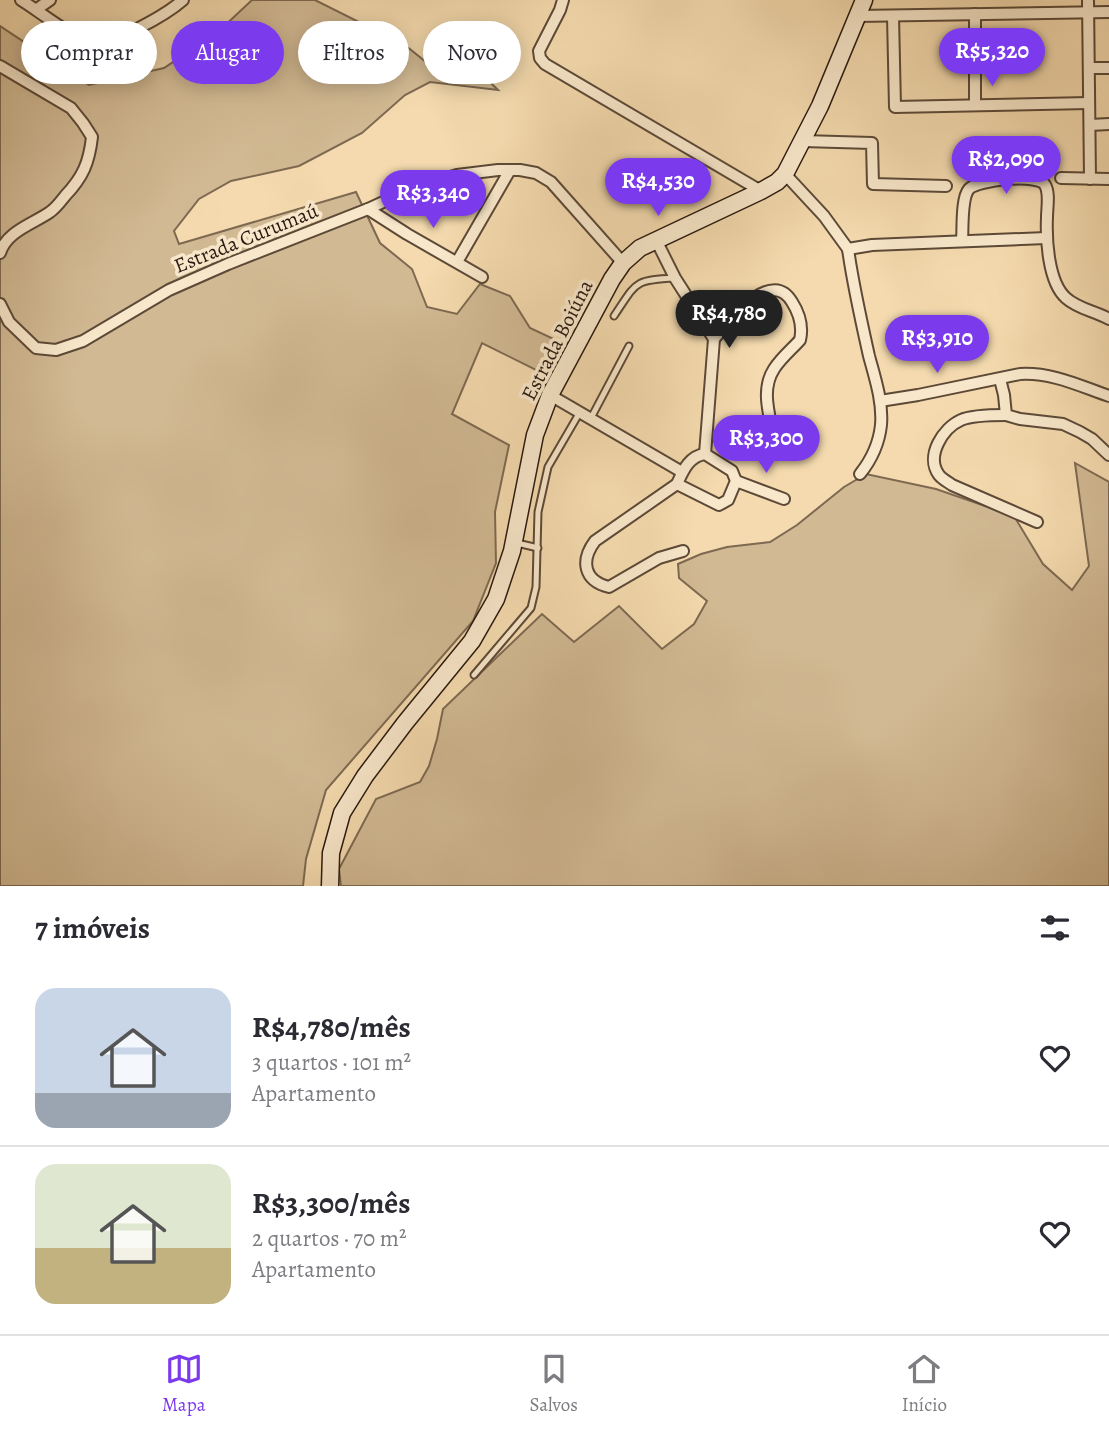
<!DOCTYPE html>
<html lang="pt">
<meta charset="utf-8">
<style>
:root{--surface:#fff;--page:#f2f2f3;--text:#2b2b33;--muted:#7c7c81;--line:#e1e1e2;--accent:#7c3aed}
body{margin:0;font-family:Alegreya,serif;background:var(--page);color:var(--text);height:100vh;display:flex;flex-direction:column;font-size:26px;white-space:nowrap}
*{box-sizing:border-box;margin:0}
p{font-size:23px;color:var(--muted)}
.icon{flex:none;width:38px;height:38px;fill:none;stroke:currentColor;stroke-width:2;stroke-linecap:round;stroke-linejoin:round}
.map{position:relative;height:886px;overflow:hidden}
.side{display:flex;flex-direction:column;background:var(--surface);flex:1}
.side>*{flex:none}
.top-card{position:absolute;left:21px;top:21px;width:700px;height:63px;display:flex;gap:14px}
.price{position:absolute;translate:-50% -60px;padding:0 16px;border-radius:24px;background:var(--accent);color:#fff;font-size:23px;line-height:46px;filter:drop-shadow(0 2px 4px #0008)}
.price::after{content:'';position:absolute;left:50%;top:42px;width:21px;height:16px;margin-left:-10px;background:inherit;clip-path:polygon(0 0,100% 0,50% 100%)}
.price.selected{background:#222;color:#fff}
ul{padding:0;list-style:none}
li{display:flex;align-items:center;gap:21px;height:175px;padding:0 35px}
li+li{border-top:2px solid var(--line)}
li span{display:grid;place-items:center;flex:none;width:196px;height:140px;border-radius:21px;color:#555}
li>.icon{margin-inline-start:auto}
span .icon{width:84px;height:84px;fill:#fffc;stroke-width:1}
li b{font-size:30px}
h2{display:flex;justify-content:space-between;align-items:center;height:84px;padding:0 35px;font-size:30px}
.pill{padding:0 24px;border-radius:32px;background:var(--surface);box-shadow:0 4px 18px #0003;font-size:24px;line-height:63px}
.pill.selected{background:var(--accent);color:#fff}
.tab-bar{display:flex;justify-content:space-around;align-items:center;height:98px;border-top:2px solid var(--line);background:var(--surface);font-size:19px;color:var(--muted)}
.tab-bar a{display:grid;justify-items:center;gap:4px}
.tab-bar .selected{color:var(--accent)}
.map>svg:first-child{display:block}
.green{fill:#d1b993;stroke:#7d6951;stroke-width:2}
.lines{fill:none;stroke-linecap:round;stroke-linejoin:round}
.lane-casing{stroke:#5c4937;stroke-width:9}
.street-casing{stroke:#5c4937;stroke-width:14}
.secondary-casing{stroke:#29190f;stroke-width:19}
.lane{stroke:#f8e7ca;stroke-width:5}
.street{stroke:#f8e7ca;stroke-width:10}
.secondary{stroke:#f8e7ca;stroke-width:16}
.labels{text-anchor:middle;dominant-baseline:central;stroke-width:7;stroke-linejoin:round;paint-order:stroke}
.street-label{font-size:21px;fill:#29190f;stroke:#f8e7ca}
</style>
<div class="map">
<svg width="1109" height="886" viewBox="0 0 1109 886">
<rect width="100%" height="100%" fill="#f4daae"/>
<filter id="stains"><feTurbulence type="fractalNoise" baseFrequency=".00286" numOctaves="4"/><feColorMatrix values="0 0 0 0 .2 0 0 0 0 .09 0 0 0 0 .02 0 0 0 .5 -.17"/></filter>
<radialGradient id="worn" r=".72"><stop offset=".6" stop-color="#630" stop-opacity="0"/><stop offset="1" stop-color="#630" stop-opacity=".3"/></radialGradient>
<!-- green -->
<g class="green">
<polygon points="252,0 315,0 405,45 426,62 457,50 498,90 430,82 405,95 362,133 299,166 231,181 199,199 174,231 179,244 356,192 380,243 412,269 427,307 457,314 480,284 510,296 530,328 560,342 544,374 482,343 452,414 509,445 495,512 496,563 473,621 326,790 306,859 303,886 0,886 0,26 89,85 164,68 219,31"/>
<polygon points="1075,463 1109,482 1109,886 341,886 339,869 376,799 420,782 429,766 437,739 443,709 542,614 574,642 619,606 662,649 694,624 707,601 679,578 678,564 701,554 727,547 770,542 797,525 844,487 866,474 936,489 1014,516 1043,564 1072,590 1089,566"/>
</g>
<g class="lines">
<defs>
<g id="lane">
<path d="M614,316C637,282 633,280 675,278"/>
<polyline points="591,418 629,346"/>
<polyline points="517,543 538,548"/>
<polyline points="474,675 531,608 536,587 538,512 548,467 580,412"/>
</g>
<g id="street">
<path d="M21,0C39,11 72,38 91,42C111,47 167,14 183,0"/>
<polyline points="563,0 560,10 539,51 540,58 545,64 761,191"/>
<polyline points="1088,0 1090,179"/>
<polyline points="37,9 50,0"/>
<polyline points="975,14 975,104"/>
<polyline points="857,16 1109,12"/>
<polyline points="893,16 895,107 1089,103"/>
<path d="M0,66L71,108L83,123L92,137C89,163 83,177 65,196C61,201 56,208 50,212C33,224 7,231 0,253"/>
<polyline points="1089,68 1109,68"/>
<polyline points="1090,125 1109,124"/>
<polyline points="803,141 872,143 873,184 946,186"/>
<polyline points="785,174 824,216 848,249 872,245 1046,238"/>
<polyline points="1061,178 1109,179"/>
<polyline points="368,209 407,234 482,277"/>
<polyline points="656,240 675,278 714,339 705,454"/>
<path d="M962,241C963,229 961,198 969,189C977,180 1038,173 1045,185C1050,193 1047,208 1047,217C1046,239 1048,282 1066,298C1078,309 1095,311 1109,319"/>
<path d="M848,249C853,285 861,320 869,356C875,378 883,402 881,425C879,444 872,459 860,474"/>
<polyline points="457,262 510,170"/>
<polyline points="0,304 9,322 36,348 56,350 83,341 169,290 228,264 368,209 409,190 457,175 498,170 520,170 536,173 551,182 623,263"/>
<path d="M714,339C729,322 771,266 792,302C799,313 803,327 800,340C792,349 781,358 774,369C761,389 769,413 773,434"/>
<polyline points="1000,379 1004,395 1006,415 1020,419 1063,424 1080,432 1092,439 1109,455"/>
<polyline points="550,395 682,472"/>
<path d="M880,401L918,395L1020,374C1051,372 1080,386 1109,396"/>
<path d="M1006,415C994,415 972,415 961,420C943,428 925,456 939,475C942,479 948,482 952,485L1037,522"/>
<path d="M705,454L732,471L736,481L728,500L719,505L677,484C683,471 689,456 705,454Z"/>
<polyline points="736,481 784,499"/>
<path d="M677,484L595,541C580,561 584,581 609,587L659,558L683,551"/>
</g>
<polyline id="secondary" points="330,886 331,853 342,813 365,776 405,723 472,641 496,599 512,551 535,435 550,395 612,279 623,263 640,248 761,191 777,182 785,174 820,106 864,0"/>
</defs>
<!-- lane casing -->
<use href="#lane" class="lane-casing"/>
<!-- street casing -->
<use href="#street" class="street-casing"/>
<!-- secondary casing -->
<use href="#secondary" class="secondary-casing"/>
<!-- lane -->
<use href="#lane" class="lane"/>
<!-- street -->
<use href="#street" class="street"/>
<!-- secondary -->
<use href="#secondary" class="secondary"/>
</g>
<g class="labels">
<!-- street labels -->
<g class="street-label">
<text transform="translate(246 238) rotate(-22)">Estrada Curumaú</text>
<text transform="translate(557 340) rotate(-63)">Estrada Boiúna</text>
</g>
</g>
<rect width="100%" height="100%" filter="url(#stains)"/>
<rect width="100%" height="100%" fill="url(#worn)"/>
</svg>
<b class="price" style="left:992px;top:88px">R$5,320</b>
<b class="price" style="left:1006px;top:196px">R$2,090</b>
<b class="price" style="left:658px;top:218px">R$4,530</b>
<b class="price" style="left:433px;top:230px">R$3,340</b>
<b class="price selected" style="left:729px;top:350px">R$4,780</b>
<b class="price" style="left:937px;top:375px">R$3,910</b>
<b class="price" style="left:766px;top:475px">R$3,300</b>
<div class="top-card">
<a class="pill">Comprar</a>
<a class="pill selected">Alugar</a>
<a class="pill">Filtros</a>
<a class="pill">Novo</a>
</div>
</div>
<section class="side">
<h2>7 imóveis<svg class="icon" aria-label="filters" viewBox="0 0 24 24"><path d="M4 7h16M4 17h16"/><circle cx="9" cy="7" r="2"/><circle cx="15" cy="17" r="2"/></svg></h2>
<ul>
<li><span style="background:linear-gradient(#c9d6e8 75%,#9aa5b1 0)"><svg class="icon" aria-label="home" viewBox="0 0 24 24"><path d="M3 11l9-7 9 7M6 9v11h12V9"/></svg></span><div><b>R$4,780/mês</b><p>3 quartos · 101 m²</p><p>Apartamento</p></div><svg class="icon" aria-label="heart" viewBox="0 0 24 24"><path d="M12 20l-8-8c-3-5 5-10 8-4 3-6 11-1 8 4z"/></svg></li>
<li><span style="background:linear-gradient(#dfe7d0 60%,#c2b280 0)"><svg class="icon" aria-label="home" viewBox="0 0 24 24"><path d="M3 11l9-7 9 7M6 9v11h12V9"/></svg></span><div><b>R$3,300/mês</b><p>2 quartos · 70 m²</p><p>Apartamento</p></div><svg class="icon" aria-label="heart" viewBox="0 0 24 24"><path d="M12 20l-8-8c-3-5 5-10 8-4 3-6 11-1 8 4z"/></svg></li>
</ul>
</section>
<nav class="tab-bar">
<a class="selected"><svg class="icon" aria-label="map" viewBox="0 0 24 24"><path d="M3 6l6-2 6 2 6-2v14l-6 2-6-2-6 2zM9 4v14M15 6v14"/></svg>Mapa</a>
<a><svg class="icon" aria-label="saved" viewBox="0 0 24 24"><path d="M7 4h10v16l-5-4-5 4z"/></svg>Salvos</a>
<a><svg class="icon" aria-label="home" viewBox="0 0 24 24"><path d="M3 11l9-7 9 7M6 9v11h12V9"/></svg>Início</a>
</nav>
